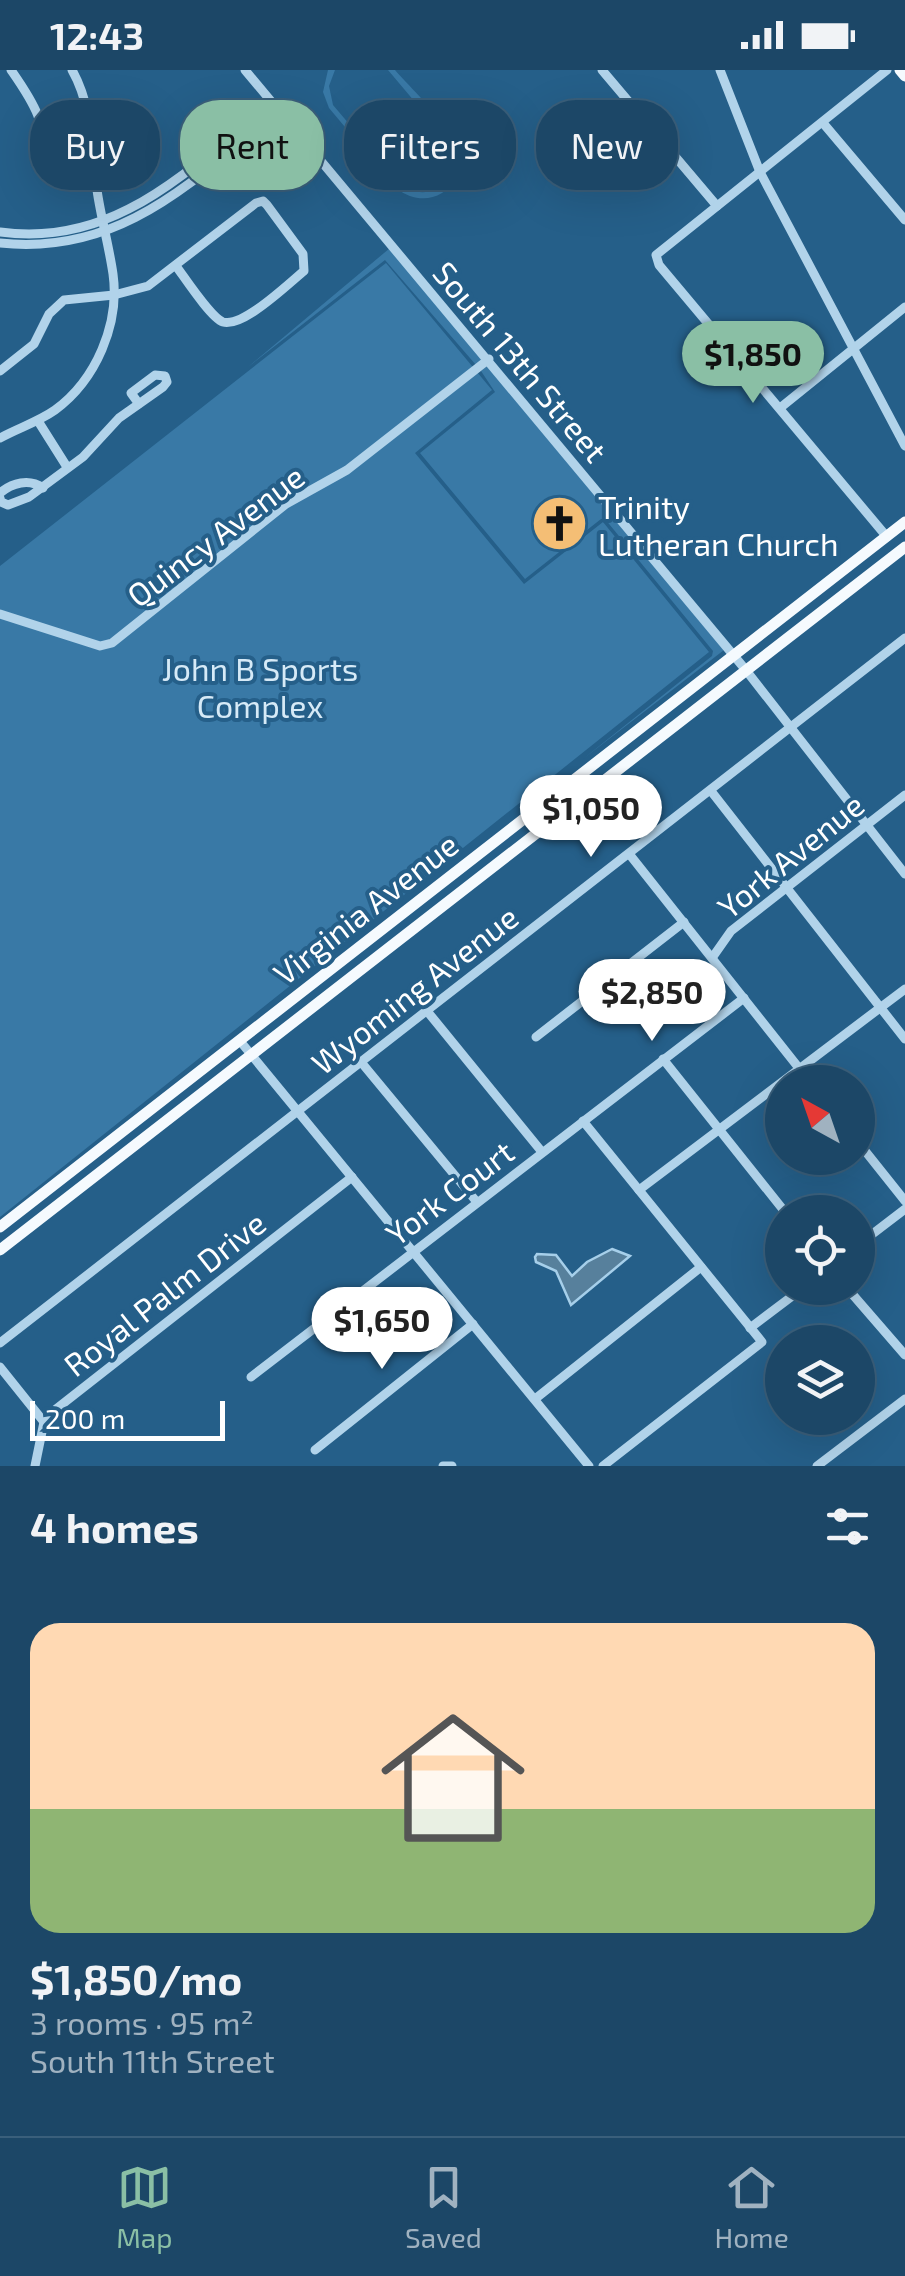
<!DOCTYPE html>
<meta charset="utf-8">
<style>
:root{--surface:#1c4767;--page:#254e6d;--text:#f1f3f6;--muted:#a0b2c0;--line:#3a5f7b;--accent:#8abfa5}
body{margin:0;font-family:"Exo 2",sans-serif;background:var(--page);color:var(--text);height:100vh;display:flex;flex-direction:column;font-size:38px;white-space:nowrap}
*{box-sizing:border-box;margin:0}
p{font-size:32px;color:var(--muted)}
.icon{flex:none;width:55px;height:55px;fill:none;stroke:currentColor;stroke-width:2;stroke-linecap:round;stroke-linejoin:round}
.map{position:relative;height:1396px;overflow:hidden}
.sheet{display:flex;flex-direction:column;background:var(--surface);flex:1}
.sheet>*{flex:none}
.hud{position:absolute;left:30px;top:30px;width:845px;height:90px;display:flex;gap:20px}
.needle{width:65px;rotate:320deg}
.controls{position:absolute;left:765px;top:995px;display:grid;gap:20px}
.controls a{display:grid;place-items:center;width:110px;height:110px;border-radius:50%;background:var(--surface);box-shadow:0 10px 40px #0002,0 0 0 2px var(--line);font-size:50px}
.scale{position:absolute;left:30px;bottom:25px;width:195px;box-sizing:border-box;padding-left:10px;border:5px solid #fff;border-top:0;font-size:28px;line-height:35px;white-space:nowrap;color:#fff;-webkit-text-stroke:8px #255f89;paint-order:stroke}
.price{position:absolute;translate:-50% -85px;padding:0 22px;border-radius:35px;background:#fff;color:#222;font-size:32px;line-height:65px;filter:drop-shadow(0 2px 5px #0008)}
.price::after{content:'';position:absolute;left:50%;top:60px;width:30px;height:22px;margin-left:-15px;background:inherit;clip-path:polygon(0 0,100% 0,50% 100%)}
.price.on{background:var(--accent);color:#111}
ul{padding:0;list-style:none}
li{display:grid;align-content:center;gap:20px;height:530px;padding:0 30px}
li span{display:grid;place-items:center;height:310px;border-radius:30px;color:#555}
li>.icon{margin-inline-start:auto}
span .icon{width:180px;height:180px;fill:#fffc;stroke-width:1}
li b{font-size:42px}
h2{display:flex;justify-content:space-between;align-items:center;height:120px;padding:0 30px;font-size:42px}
.chip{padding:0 35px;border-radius:40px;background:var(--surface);box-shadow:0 10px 40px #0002,0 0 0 2px var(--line);font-size:35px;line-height:90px}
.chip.on{background:var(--accent);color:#111}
.status{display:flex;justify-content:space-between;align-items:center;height:70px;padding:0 50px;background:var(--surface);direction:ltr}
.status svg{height:28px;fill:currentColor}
.tab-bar{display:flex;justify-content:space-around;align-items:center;height:140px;border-top:2px solid var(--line);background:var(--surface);font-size:28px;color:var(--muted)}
.tab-bar a{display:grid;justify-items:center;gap:5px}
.tab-bar .on{color:var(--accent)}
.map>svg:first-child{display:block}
.green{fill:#3979a6}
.water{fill:#57809c;stroke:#a6cfea;stroke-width:2.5}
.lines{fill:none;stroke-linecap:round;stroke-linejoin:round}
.minor{stroke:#b1d3ea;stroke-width:9}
.major{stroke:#f5fafe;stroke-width:11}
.labels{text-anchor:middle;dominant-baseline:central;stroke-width:8;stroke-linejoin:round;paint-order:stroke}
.street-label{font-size:32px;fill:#fff;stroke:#255f89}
.poi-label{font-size:32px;fill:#fff;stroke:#255f89;text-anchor:start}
.park-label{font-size:32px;fill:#d6eaf7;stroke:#255f89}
</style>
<div class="status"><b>12:43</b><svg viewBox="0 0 49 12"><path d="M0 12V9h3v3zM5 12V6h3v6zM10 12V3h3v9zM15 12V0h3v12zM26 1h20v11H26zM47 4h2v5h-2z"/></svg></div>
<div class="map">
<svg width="905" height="1396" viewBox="0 0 905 1396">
<rect width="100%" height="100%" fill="#255f89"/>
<!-- green -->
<g class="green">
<path d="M328,0H335L329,16L333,35L401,115C419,127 436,124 450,107L454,88L447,70L388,0H395C418,27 493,91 442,123C427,132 411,129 397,119L329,38L323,22Z"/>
<polygon points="390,178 484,289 476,295 385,190 248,297"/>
<polygon points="386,193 492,320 415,383 524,514 603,452 709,582 0,1147 0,496"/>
<polygon points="488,295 724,580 583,689 712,586 713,581 605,449 601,449 525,509 420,383 495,322 481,301"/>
</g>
<!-- water -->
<polygon class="water" points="612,1179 630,1186 571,1235 556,1201 536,1192 535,1187 537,1184 556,1185 572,1206 587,1192"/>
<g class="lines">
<!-- minor -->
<g class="minor">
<path d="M11,0C29,26 53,59 39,93"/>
<polyline points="245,0 745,599 905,804"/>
<polyline points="602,0 717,136"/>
<polyline points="720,0 760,102 905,376"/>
<polyline points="823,53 905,150"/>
<path d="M0,162C116,178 188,99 272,33"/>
<path d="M0,173C121,186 192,111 280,41"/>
<path d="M0,301L34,274L49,244L64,230L114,225L148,216L256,133L263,131L267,135L303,184L304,201C289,213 243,258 223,252C211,248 185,208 176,196"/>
<polyline points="780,338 905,237"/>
<polyline points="38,351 67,397"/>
<path d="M0,368C18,358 38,352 55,340C96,310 120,254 113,204C109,176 101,148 97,120C91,79 93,37 72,0"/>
<path d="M0,423C12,413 29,408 43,418"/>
<polyline points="0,428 1,432 8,435 29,427 83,387 119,348 163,317 167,312 165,306 155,305 131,323 139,334"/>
<polyline points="887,467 659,195 656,185 887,0"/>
<polyline points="0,544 100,576 112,573 286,434 347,400 489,289"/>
<polyline points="711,721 905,969"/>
<polyline points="630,785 810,1012"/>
<polyline points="712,888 731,861 905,725"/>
<polyline points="427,941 542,1082"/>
<polyline points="536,967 684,852"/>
<polyline points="240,971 589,1396"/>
<polyline points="663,989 785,1142"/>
<polyline points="361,992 476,1131"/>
<polyline points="583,1051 762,1272 603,1396"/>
<polyline points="858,1072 905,1131"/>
<polyline points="639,1120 905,919"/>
<polyline points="858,1175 905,1139"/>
<polyline points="847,1218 905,1285"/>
<polyline points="750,1258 803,1218"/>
<polyline points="0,1273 905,568"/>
<polyline points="0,1297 44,1352"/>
<polyline points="251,1307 744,928"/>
<polyline points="535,1329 701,1197"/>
<polyline points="315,1380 473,1254"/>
<polyline points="35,1396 44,1352 51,1343 352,1107"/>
<polyline points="443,1396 452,1396"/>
<polyline points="817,1396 905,1329"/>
</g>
<!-- major -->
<g class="major">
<polyline points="900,0 905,6"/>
<polyline points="0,1157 905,452"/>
<polyline points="0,1180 905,477"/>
</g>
</g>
<!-- icons -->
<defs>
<symbol id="church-disc" viewBox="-11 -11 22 22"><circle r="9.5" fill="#f4be75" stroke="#255f89"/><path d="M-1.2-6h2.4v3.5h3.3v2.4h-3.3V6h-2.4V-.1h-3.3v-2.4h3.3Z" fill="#111"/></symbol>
</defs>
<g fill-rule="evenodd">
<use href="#church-disc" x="528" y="422" width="63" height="63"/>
</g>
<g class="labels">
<!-- street labels -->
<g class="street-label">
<text transform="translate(521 291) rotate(50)">South 13th Street</text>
<text transform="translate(215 465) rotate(-37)">Quincy Avenue</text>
<text transform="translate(790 785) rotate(-39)">York Avenue</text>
<text transform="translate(365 838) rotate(-38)">Virginia Avenue</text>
<text transform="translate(414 919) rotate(-38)">Wyoming Avenue</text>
<text transform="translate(449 1122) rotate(-37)">York Court</text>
<text transform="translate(164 1223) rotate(-38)">Royal Palm Drive</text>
</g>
<!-- poi labels -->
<g class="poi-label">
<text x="598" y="436">Trinity<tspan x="598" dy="37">Lutheran Church</tspan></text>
</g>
<!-- park labels -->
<g class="park-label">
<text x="260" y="598">John B Sports<tspan x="260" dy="37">Complex</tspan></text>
</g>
</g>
</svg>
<div class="controls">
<a><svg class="needle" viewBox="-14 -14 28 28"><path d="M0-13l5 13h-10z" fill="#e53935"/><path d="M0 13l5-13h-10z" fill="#a0b2c0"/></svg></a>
<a><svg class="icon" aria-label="locate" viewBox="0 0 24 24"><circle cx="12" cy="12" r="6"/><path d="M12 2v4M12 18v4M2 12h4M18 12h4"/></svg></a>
<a><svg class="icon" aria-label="layers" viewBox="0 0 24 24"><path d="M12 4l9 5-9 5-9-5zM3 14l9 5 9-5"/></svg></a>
</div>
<div class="scale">200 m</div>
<b class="price on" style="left:753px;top:336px">$1,850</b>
<b class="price" style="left:591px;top:790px">$1,050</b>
<b class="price" style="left:652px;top:974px">$2,850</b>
<b class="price" style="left:382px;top:1302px">$1,650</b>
<div class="hud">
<a class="chip">Buy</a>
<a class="chip on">Rent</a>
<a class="chip">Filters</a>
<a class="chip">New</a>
</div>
</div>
<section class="sheet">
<h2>4 homes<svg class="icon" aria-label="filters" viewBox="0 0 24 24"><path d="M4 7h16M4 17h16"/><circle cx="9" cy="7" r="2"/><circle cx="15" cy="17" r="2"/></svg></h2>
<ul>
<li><span style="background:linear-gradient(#ffd9b3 60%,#8fb573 0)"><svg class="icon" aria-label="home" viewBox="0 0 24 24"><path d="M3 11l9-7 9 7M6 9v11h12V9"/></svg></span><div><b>$1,850/mo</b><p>3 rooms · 95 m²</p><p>South 11th Street</p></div></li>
</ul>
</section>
<nav class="tab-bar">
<a class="on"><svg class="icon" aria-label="map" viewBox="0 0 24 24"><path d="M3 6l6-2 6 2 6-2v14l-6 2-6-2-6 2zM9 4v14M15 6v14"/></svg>Map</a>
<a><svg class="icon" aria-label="saved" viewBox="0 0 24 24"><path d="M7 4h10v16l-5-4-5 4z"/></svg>Saved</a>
<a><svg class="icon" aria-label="home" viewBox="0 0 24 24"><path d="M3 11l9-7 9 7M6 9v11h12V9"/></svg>Home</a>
</nav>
